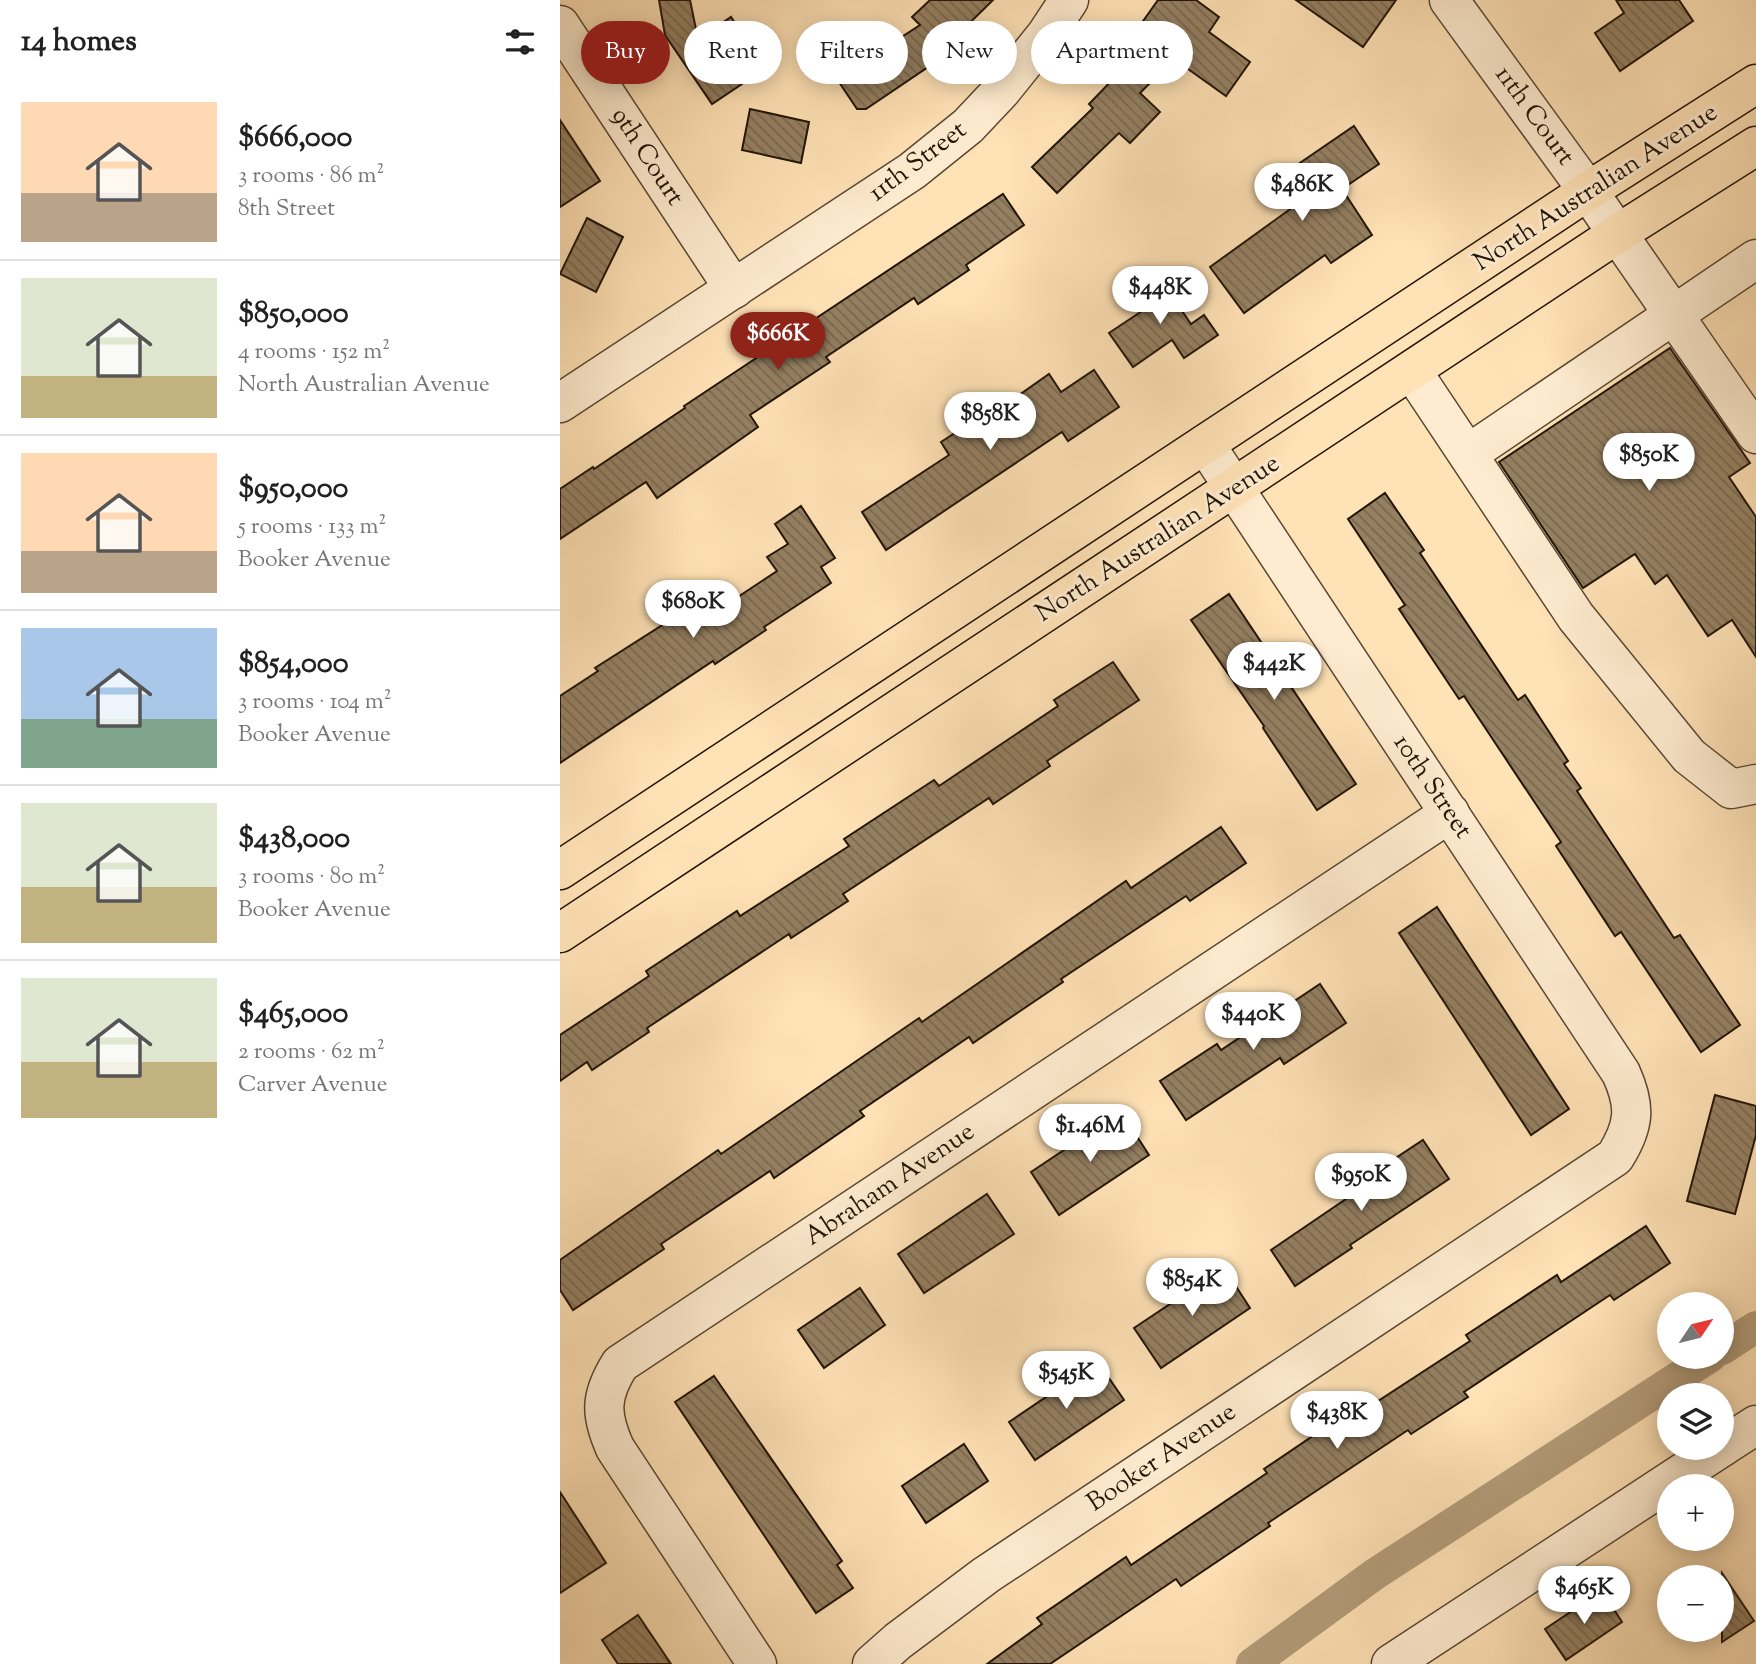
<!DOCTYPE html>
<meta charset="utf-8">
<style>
:root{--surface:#fff;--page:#f2f2f2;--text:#222;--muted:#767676;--line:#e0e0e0;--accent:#8f2418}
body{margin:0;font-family:"Sorts Mill Goudy",serif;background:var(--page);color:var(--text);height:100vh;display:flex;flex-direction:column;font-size:26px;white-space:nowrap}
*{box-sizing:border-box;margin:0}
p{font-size:23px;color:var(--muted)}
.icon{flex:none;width:38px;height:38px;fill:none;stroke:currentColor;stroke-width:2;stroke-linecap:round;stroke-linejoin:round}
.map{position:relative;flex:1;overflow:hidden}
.drawer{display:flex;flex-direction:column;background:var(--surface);width:560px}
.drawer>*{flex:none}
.guide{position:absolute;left:21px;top:21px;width:665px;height:63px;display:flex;gap:14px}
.needle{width:46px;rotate:55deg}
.buttons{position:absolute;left:1097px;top:1292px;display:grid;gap:14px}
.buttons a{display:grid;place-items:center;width:77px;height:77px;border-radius:50%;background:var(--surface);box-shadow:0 4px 18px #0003;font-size:35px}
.price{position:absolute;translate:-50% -60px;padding:0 16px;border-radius:24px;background:#fff;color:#222;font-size:23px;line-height:46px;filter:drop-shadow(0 2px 4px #0008)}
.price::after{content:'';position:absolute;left:50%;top:42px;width:21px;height:16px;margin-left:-10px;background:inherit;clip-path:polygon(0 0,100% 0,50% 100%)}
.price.selected{background:var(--accent);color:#fff}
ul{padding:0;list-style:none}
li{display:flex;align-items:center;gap:21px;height:175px;padding:0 21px}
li+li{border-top:2px solid var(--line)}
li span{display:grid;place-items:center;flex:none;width:196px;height:140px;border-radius:0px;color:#555}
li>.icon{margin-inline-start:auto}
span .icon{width:84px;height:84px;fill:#fffc;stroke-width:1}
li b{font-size:30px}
h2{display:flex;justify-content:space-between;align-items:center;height:84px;padding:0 21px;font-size:30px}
.chip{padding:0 24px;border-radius:32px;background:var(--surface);box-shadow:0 4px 18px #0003;font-size:24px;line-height:63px}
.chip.selected{background:var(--accent);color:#fff}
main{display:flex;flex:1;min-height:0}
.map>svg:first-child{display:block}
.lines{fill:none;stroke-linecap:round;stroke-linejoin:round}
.canal{stroke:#b49c7a;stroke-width:32}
.building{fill:url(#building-back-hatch);stroke:#221507;stroke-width:2}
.minor-casing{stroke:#594833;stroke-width:41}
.major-casing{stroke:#221507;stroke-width:41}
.minor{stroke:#ffecd0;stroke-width:38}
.major{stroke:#ffe2b6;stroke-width:38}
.labels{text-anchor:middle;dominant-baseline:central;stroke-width:6;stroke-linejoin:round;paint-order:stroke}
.street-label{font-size:26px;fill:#221507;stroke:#ffecd0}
</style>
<main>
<section class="drawer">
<h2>14 homes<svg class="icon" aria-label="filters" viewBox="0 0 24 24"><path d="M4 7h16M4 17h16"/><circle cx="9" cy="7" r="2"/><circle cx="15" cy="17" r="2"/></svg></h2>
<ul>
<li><span style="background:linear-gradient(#ffd9b3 65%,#b9a48a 0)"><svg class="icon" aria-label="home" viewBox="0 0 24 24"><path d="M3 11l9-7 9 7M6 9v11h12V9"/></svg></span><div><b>$666,000</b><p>3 rooms · 86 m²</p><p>8th Street</p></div></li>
<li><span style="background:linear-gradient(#dfe7d0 70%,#c2b280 0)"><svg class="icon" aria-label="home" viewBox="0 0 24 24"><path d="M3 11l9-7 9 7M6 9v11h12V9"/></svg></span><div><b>$850,000</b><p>4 rooms · 152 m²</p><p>North Australian Avenue</p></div></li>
<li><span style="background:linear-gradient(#ffd9b3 70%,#b9a48a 0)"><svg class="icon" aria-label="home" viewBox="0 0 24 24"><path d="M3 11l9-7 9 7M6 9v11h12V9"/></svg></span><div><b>$950,000</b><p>5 rooms · 133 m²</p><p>Booker Avenue</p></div></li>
<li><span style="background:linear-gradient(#a9c7e8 65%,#7fa58c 0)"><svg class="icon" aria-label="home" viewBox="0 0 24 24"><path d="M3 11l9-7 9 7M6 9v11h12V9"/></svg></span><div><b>$854,000</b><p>3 rooms · 104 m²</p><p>Booker Avenue</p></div></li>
<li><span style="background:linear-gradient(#dfe7d0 60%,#c2b280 0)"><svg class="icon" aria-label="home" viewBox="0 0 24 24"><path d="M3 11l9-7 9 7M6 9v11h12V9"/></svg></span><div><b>$438,000</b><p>3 rooms · 80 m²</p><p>Booker Avenue</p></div></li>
<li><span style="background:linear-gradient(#dfe7d0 60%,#c2b280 0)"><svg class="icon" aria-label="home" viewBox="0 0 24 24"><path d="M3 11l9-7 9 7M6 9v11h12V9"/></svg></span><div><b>$465,000</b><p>2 rooms · 62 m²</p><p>Carver Avenue</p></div></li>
</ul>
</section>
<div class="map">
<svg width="1196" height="1664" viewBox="0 0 1196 1664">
<defs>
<pattern id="building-back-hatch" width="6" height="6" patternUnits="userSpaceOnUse" patternTransform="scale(1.75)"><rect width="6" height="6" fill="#958062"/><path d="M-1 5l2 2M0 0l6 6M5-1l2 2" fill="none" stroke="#79684f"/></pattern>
</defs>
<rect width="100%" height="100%" fill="#ffe2b6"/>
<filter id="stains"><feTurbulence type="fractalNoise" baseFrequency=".00286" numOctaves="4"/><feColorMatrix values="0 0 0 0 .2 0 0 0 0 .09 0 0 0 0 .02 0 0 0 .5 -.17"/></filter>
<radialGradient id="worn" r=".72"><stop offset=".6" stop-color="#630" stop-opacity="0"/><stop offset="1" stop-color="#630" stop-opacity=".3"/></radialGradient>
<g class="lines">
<!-- canal -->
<g class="canal">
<polyline points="1162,1349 1196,1327"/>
<polyline points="692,1664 815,1574 1151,1356"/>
</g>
</g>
<!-- building -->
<g class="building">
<polygon points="99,0 130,0 138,39 171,17 195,53 172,68 182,84 152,104 105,35"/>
<polygon points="370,0 433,0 369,63 371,65 306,109 297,109 277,79 360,25 352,17"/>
<polygon points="598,0 636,0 659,17 649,32 690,62 666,96 614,59 580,93 600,112 570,143 559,133 497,193 472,167 533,108 529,104 590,41 576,31"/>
<polygon points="736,0 836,0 803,47"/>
<polygon points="1056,0 1119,0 1133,21 1060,71 1035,33 1064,13"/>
<polygon points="190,109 249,122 241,163 182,150"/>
<polygon points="0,120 40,181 0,207"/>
<polygon points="794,126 819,164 782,189 812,235 771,263 765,255 684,313 650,267 733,207 715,180"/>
<polygon points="443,194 464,225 406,265 409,270 358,304 354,298 266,357 270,362 190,415 198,427 97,498 86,482 0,539 0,489 33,467 34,469 125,408 124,406"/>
<polygon points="27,218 63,237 36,292 0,274"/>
<polygon points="598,276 631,324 644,315 658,335 624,358 612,340 573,367 549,333 585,309 574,293"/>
<polygon points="1110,348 1190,463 1169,477 1196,517 1196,657 1172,620 1148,636 1107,575 1095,584 1075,554 1023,588 939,462"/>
<polygon points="534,370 559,407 508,441 502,432 326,550 302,512 389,455 381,442 432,409 435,412 489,374 501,392"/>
<polygon points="825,493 864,550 860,553 958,700 965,695 1008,761 1004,764 1021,788 1017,791 1114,938 1120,935 1180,1025 1141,1052 1061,932 1055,936 996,846 1001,842 904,696 899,699 839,609 845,605 788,519"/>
<polygon points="241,506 275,558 261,567 271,583 204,627 206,630 155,664 153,661 0,763 0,696 38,671 35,668 137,603 146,618 217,571 207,557 228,544 215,524"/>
<polygon points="669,594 796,784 757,810 703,728 704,726 631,620"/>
<polygon points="553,662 579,700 487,761 490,766 433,804 429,798 283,894 288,901 231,938 229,934 87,1028 89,1032 32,1070 27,1062 0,1081 0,1035 89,976 86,971 177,911 180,916 289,846 284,839 374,780 379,786 498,706 494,700"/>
<polygon points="661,827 686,863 630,901 626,896 501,979 503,982 413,1043 409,1037 300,1111 304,1116 214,1178 210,1171 101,1244 104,1249 13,1310 0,1290 0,1260 158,1150 161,1154 359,1018 362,1022 566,881 571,888"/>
<polygon points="877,907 1009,1109 971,1135 839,933"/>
<polygon points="760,984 786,1023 724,1064 720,1058 626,1120 600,1081 657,1044 661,1050"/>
<polygon points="1155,1095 1196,1106 1196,1135 1175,1214 1127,1201"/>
<polygon points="561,1112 589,1155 499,1215 471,1172"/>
<polygon points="863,1140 889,1179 790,1245 792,1248 735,1286 711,1250 805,1186 801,1181"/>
<polygon points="427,1194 454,1234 364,1293 338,1254"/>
<polygon points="1086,1226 1110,1263 1054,1300 1050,1295 904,1392 908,1397 851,1434 848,1430 708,1523 710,1526 621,1586 616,1579 490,1664 427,1664 482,1624 477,1618 566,1557 571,1565 707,1473 704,1469 794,1408 798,1414 910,1341 906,1335 997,1275 1001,1282"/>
<polygon points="664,1268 690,1308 601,1368 574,1328"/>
<polygon points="300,1288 325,1325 264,1368 238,1330"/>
<polygon points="538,1362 564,1400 475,1460 449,1422"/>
<polygon points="154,1376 282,1561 277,1565 293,1588 256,1613 115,1402"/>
<polygon points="404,1444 428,1481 366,1523 342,1486"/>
<polygon points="0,1492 46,1563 0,1593"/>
<polygon points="1162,1573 1194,1621 1162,1642"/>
<polygon points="1042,1591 1062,1622 1006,1660 985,1629"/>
<polygon points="78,1615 111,1664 58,1664 42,1640"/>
</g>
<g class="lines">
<defs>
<g id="minor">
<polyline points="889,0 1028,191 1196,434"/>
<polyline points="0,25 174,289"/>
<polyline points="852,371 1016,617 1129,756 1171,789 1196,784"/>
<polyline points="0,403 352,171 408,126 441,91 486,35 509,0"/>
<polyline points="908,454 1196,259"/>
<polyline points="1162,1447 1196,1425"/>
<path d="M197,1664L55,1448C40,1414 40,1396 60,1364L890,813"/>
<path d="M312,1664L338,1641L426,1575L1055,1157C1075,1125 1076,1106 1061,1073L645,444"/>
<polyline points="831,1664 1162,1447"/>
</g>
<g id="major">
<polyline points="0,870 1028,191 1196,84"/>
<polyline points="0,933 1057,234 1196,146"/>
</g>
</defs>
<!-- minor casing -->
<use href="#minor" class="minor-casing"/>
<!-- major casing -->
<use href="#major" class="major-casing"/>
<!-- minor -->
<use href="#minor" class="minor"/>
<!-- major -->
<use href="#major" class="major"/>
</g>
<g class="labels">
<!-- street labels -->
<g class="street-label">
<text transform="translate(974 116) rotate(54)">11th Court</text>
<text transform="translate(87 157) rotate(57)">9th Court</text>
<text transform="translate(358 162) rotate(-37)">11th Street</text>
<text transform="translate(1036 188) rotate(-33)">North Australian Avenue</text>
<text transform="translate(598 539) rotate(-33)">North Australian Avenue</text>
<text transform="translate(872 787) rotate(56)">10th Street</text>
<text transform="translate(330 1185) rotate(-34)">Abraham Avenue</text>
<text transform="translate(602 1458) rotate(-34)">Booker Avenue</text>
</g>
</g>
<rect width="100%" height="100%" filter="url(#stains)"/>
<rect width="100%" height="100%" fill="url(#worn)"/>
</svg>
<div class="buttons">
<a><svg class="needle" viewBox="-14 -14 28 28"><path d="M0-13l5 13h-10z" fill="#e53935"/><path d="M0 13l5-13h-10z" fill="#767676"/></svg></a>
<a><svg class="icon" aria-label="layers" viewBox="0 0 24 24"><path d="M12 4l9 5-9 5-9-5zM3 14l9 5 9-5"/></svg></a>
<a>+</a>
<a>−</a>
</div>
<b class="price" style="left:742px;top:223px">$486K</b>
<b class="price" style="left:600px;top:326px">$448K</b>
<b class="price selected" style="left:218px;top:372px">$666K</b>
<b class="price" style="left:430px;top:452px">$858K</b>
<b class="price" style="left:1089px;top:493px">$850K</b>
<b class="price" style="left:133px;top:640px">$680K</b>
<b class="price" style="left:714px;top:702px">$442K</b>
<b class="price" style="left:693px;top:1052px">$440K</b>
<b class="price" style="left:530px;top:1164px">$1.46M</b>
<b class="price" style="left:801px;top:1213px">$950K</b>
<b class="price" style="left:632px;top:1318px">$854K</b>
<b class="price" style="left:506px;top:1411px">$545K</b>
<b class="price" style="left:777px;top:1451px">$438K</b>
<b class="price" style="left:1024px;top:1626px">$465K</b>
<div class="guide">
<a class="chip selected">Buy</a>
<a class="chip">Rent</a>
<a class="chip">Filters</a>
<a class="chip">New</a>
<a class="chip">Apartment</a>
</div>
</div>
</main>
